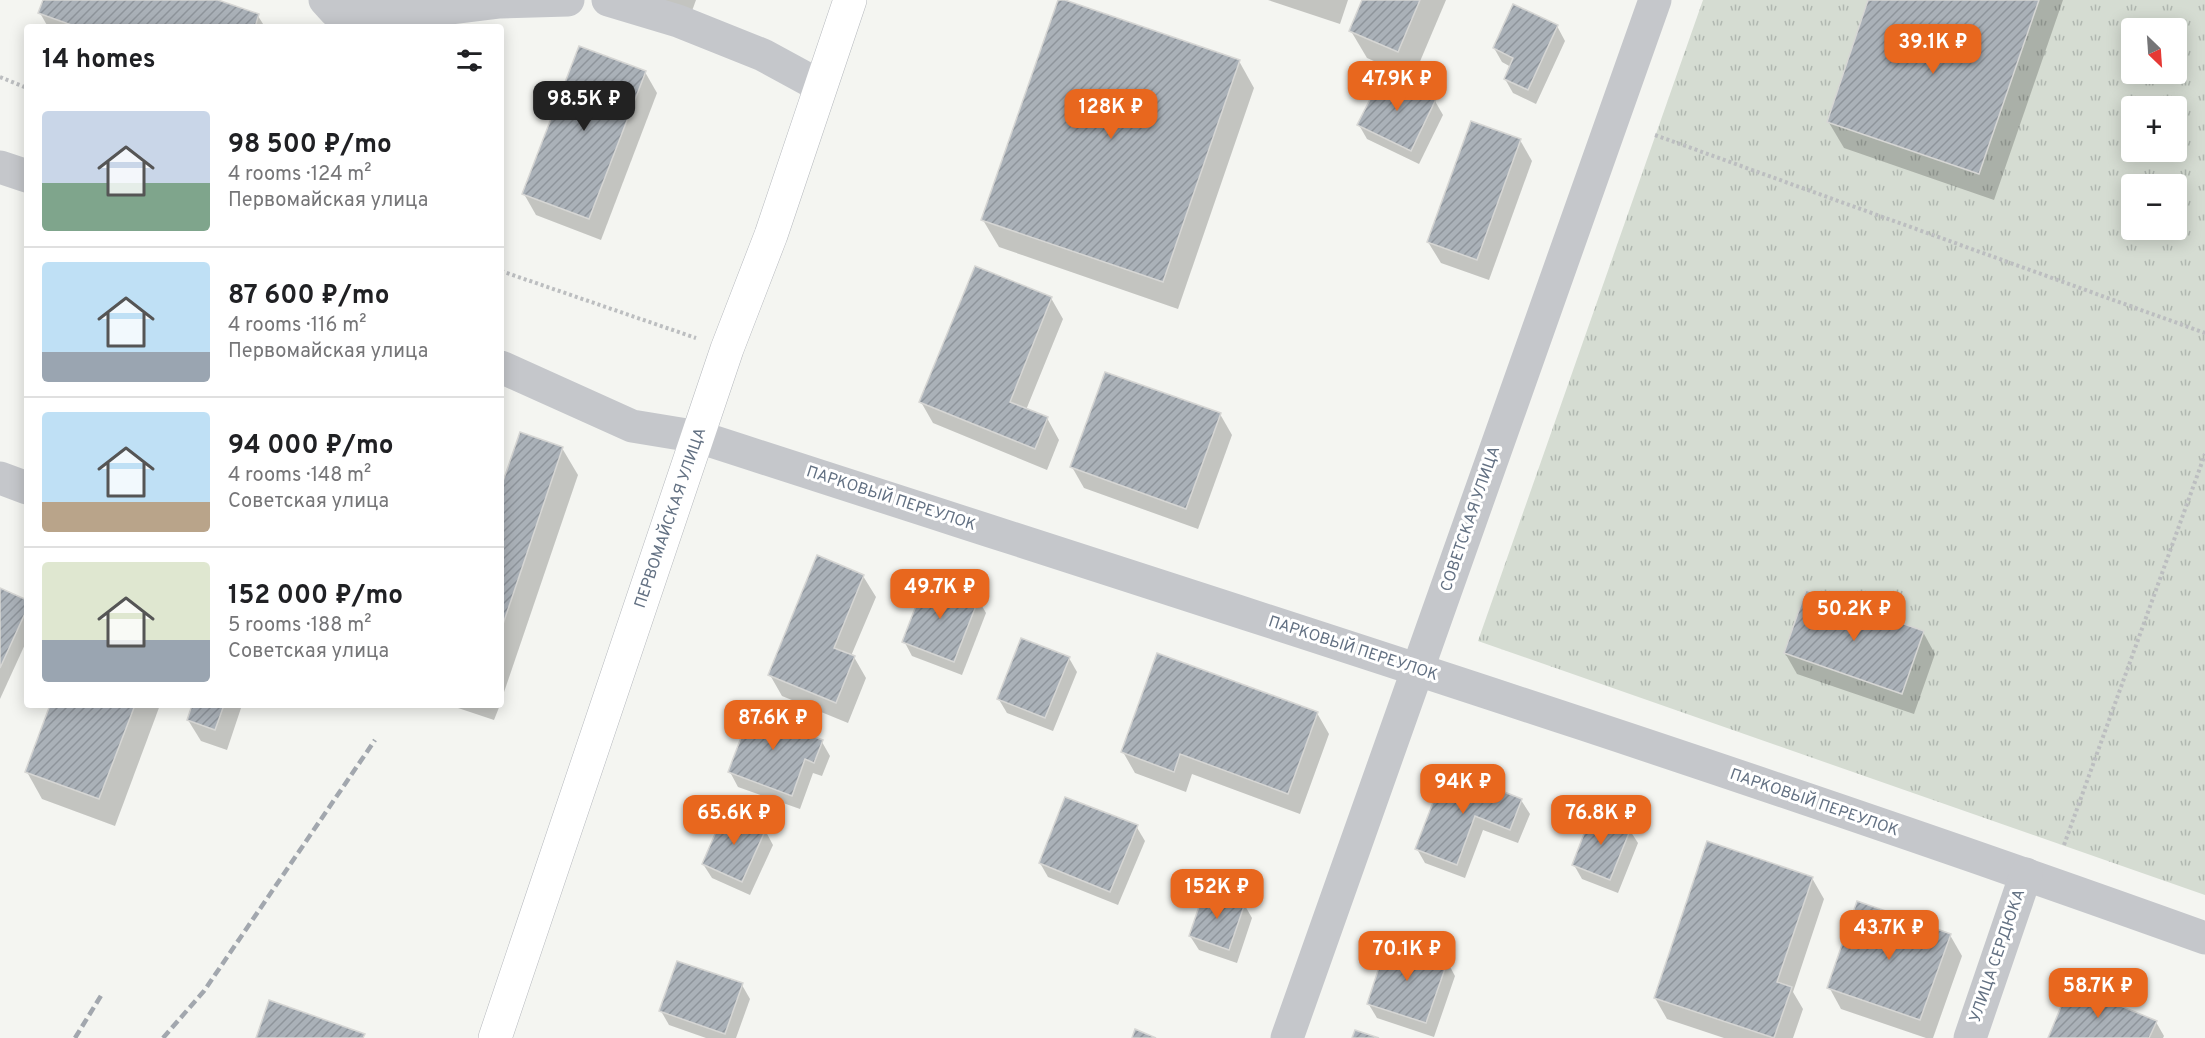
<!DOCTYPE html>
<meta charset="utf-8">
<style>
:root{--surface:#fff;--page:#f2f2f2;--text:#202124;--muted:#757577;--line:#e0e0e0;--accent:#e8671e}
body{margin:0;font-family:Overpass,sans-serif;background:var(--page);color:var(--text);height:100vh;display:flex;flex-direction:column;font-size:22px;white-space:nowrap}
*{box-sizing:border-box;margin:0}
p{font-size:20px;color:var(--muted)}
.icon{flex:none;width:33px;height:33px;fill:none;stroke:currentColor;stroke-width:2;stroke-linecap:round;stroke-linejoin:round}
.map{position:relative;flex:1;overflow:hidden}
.drawer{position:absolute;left:24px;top:24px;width:480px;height:684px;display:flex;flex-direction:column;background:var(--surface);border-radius:6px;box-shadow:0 3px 15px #0003}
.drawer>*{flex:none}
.needle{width:39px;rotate:155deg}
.controls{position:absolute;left:2121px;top:18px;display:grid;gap:12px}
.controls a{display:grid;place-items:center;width:66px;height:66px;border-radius:6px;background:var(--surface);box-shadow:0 3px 15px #0003;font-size:30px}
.price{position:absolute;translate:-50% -51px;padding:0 14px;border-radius:12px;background:var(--accent);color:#fff;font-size:20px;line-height:39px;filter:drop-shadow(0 2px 3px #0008)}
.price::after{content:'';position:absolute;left:50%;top:36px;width:18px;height:14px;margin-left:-9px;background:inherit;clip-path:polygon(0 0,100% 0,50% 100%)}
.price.active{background:#222;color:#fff}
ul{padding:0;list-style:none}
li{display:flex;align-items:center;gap:18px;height:150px;padding:0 18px}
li+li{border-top:2px solid var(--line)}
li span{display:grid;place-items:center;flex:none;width:168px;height:120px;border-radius:6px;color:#555}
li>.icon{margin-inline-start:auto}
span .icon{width:72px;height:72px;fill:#fffc;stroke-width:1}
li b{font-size:26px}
h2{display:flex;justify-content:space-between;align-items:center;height:72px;padding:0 18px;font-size:26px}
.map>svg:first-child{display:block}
.park{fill:url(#park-tufts);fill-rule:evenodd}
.shadow{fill:#0003}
.building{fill:url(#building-hatch);stroke:#d6d6d4;stroke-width:1.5}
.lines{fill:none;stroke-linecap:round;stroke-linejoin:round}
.major-casing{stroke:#b5b8bd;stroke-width:34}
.path{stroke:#bcbec0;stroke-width:4;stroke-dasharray:3 3;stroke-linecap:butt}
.minor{stroke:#c5c7cb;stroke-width:33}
.major{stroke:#fff;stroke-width:33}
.rail{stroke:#a2a7ae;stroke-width:4.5;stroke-dasharray:9 4.5;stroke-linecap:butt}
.labels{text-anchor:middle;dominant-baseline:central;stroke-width:6;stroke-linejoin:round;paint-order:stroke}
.street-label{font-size:16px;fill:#637183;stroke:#fff}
</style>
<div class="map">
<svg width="2205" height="1038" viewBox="0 0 2205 1038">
<defs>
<pattern id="park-tufts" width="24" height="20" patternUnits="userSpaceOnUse" patternTransform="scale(1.5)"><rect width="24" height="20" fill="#d5dcd2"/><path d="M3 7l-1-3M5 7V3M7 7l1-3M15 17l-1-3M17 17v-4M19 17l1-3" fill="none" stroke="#b0b7b0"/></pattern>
<pattern id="building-hatch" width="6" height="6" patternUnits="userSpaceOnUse" patternTransform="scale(1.5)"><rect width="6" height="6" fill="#aab1b8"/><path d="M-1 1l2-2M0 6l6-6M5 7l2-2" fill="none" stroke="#8e949b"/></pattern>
</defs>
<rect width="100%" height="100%" fill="#f4f5f1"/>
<!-- park -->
<path class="park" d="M1703,0H2205V895L1478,641ZM2132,28H2176V74H2132ZM2132,106H2176V152H2132ZM2132,184H2176V230H2132Z"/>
<!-- shadow -->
<g class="shadow">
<polygon points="44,0 214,0 258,16 265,27 48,27 40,13"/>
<polygon points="635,0 696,0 689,19"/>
<polygon points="1059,0 1239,61 1254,88 1178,309 999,247 983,220"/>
<polygon points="1268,0 1348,0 1340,24"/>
<polygon points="1364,0 1446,0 1413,78 1367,58 1351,31"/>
<polygon points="1870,0 2063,0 1994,200 1844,148 1828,121"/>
<polygon points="1557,26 1565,41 1536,104 1513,93 1505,79 1511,67 1502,62 1494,48"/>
<polygon points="645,72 657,93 601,240 536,215 524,194"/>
<polygon points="1435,101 1443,115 1419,164 1367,139 1359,125"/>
<polygon points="1520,140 1532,161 1489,280 1441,263 1428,242"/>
<polygon points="1051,298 1063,319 1026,410 1047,418 1059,440 1047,470 933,423 921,402"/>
<polygon points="1220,414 1232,435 1198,529 1084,488 1072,467"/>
<polygon points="562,448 578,475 501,701 501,491"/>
<polygon points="863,576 876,597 851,656 854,657 866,678 848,723 782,696 770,675"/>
<polygon points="0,590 27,602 27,640 0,699"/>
<polygon points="978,599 986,613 962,675 912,656 904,641"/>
<polygon points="1923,632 1935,654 1914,714 1797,674 1785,653"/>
<polygon points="1069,658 1077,672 1053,731 1007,713 998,698"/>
<polygon points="52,705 160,705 115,826 42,799 27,772"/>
<polygon points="194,705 242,705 227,750 201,741 188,720"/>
<polygon points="449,705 500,705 494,720"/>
<polygon points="1317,713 1329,734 1300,814 1192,774 1186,792 1135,773 1123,752"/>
<polygon points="799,724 806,736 822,742 830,756 822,776 813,773 800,809 738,787 730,772"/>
<polygon points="1447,771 1521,800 1530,814 1518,843 1483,830 1465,878 1425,863 1417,849"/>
<polygon points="1136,826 1145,841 1118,905 1048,877 1040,863"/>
<polygon points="1629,829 1638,843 1618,893 1582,879 1574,865"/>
<polygon points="765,830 773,845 750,895 712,878 703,864"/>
<polygon points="1812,878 1824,899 1793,992 1803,1009 1793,1038 1724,1038 1667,1019 1655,998"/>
<polygon points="1244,904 1252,918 1237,963 1199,950 1190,936"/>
<polygon points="1950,935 1962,956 1933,1038 1926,1038 1841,1009 1829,987"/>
<polygon points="1447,961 1455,976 1434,1037 1377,1018 1368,1003"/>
<polygon points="742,985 750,999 736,1038 706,1038 669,1025 661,1011"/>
<polygon points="2156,1022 2164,1036 2163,1038 2049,1038"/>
</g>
<!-- building -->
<g class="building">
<polygon points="43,0 218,0 259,14 255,27 77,27 38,13"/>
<polygon points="1058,0 1065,0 1240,60 1163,282 981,220"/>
<polygon points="1362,0 1420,0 1398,52 1349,31"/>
<polygon points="1868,0 2039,0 1979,174 1827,122"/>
<polygon points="1513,4 1558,25 1528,90 1504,79 1513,58 1493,48"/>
<polygon points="579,46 646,71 589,219 522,194"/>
<polygon points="1383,74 1436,99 1411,151 1357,125"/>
<polygon points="1471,121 1521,139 1477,260 1427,242"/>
<polygon points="975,266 1052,297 1010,402 1048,417 1035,449 919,402"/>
<polygon points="1105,372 1221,413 1186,509 1070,467"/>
<polygon points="520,432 563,447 501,630 501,487"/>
<polygon points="817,555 864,575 834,648 855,656 836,703 768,675"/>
<polygon points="927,577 979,598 954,662 902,642"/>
<polygon points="0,588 27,600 27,609 0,668"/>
<polygon points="1806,590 1924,631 1902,694 1784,653"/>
<polygon points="1021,638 1070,657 1045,718 997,699"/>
<polygon points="1157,653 1318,712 1288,794 1180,754 1174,772 1121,752"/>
<polygon points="50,705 135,705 99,799 25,772"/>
<polygon points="192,705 224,705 215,730 187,720"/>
<polygon points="753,706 800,723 797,731 823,740 814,763 805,759 792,796 728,772"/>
<polygon points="1446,769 1522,799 1510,830 1475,816 1457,865 1415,849"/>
<polygon points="1065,797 1138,825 1110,892 1039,863"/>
<polygon points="725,811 766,829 742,882 702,864"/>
<polygon points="1592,813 1631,828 1610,880 1572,865"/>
<polygon points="1707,841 1813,877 1777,982 1792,987 1774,1038 1654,998"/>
<polygon points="1205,889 1245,903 1229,950 1189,936"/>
<polygon points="1857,901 1951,934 1920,1020 1827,988"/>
<polygon points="1388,940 1448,960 1426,1023 1367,1004"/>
<polygon points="677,961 743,983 725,1034 659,1011"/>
<polygon points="2070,985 2157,1021 2149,1038 2048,1038"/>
<polygon points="269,1000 365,1034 363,1038 256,1038"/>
<polygon points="1135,1029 1156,1038 1132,1038"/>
<polygon points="1355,1030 1379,1038 1352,1038"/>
</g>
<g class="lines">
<defs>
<polyline id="major" points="495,1038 727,349 771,235 850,0"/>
</defs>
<!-- major casing -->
<use href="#major" class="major-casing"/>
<!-- path -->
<g class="path">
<polyline points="0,77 27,88"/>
<polyline points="1655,135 2205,333"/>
<polyline points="501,271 696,338"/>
<polyline points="2064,845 2205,454"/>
</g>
<!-- minor -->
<g class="minor">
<polyline points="325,0 335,11 387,16 500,2 568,0"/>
<polyline points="608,0 678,21 763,55 820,86"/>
<polyline points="0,167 27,176"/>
<path d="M501,367L632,426L699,437C1202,600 1707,759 2205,938"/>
<polyline points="0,478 27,488"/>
<polyline points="1287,1038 1655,0"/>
<polyline points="1970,1038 2026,874"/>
</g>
<!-- major -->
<use href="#major" class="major"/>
<!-- rail -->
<g class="rail">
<polyline points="75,1038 102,994"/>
<polyline points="163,1038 204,991 375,740"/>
</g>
</g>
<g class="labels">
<!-- street labels -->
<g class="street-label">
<text transform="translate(891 499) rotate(18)">ПАРКОВЫЙ ПЕРЕУЛОК</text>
<text transform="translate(671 518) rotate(-71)">ПЕРВОМАЙСКАЯ УЛИЦА</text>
<text transform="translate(1471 519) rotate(-71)">СОВЕТСКАЯ УЛИЦА</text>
<text transform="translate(1353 649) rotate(18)">ПАРКОВЫЙ ПЕРЕУЛОК</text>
<text transform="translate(1814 803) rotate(19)">ПАРКОВЫЙ ПЕРЕУЛОК</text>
<text transform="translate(1998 956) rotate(-71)">УЛИЦА СЕРДЮКА</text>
</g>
</g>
</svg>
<div class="controls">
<a><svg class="needle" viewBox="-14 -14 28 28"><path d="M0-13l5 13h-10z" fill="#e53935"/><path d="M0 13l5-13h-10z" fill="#757577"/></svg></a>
<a>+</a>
<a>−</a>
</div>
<b class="price" style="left:1933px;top:75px">39.1K ₽</b>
<b class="price" style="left:1397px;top:112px">47.9K ₽</b>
<b class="price active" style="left:584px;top:132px">98.5K ₽</b>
<b class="price" style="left:1111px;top:140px">128K ₽</b>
<b class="price" style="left:940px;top:620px">49.7K ₽</b>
<b class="price" style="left:1854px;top:642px">50.2K ₽</b>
<b class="price" style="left:773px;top:751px">87.6K ₽</b>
<b class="price" style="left:1463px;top:815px">94K ₽</b>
<b class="price" style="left:734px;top:846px">65.6K ₽</b>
<b class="price" style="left:1601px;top:846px">76.8K ₽</b>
<b class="price" style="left:1217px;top:920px">152K ₽</b>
<b class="price" style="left:1889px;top:961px">43.7K ₽</b>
<b class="price" style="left:1407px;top:982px">70.1K ₽</b>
<b class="price" style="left:2098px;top:1019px">58.7K ₽</b>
<section class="drawer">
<h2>14 homes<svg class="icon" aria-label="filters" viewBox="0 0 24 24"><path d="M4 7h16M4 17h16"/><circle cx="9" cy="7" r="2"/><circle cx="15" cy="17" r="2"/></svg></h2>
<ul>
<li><span style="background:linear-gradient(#c9d6e8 60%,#7fa58c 0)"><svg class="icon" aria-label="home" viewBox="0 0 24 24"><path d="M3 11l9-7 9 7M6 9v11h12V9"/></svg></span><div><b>98 500 ₽/mo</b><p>4 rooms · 124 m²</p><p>Первомайская улица</p></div></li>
<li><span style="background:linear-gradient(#bfe0f5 75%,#9aa5b1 0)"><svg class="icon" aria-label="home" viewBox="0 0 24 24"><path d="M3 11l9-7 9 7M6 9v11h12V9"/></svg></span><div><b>87 600 ₽/mo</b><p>4 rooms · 116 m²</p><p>Первомайская улица</p></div></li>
<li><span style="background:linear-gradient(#bfe0f5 75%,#b9a48a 0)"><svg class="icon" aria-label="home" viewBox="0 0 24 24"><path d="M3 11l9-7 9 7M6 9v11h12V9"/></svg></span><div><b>94 000 ₽/mo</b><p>4 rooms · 148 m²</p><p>Советская улица</p></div></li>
<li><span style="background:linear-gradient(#dfe7d0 65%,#9aa5b1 0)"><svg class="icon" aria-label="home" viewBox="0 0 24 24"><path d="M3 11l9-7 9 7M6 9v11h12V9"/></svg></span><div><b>152 000 ₽/mo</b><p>5 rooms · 188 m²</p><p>Советская улица</p></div></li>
</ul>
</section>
</div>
